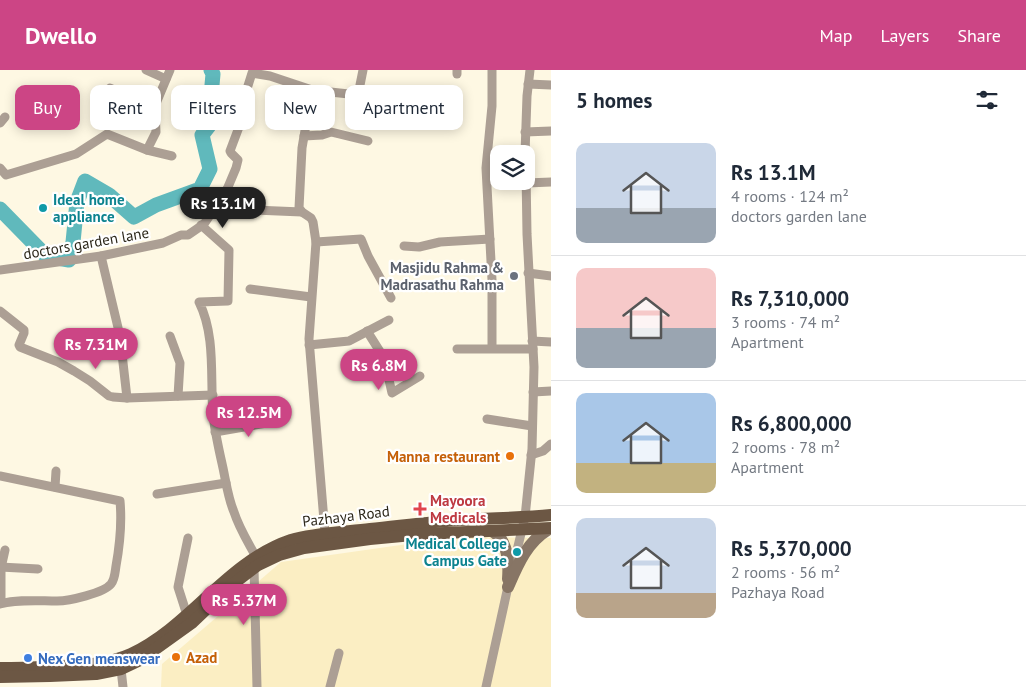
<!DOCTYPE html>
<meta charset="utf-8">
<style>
:root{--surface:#fff;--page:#f6f6f7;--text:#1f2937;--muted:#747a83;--line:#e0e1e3;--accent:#cc4585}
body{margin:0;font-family:"PT Sans",sans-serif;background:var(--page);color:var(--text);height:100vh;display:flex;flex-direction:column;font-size:19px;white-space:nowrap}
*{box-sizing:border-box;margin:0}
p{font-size:16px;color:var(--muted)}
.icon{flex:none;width:28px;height:28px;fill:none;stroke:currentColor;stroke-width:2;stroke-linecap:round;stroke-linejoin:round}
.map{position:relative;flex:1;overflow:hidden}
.drawer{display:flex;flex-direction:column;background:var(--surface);width:475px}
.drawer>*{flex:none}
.top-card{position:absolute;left:15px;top:15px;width:460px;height:45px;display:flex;gap:10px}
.buttons{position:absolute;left:490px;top:75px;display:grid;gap:10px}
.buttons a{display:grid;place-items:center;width:45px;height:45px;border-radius:10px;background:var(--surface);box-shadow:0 2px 12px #0003;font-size:25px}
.price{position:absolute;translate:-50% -42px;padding:0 11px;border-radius:18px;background:var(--accent);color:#fff;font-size:16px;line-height:32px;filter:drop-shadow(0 1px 2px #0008)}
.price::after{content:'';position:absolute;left:50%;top:30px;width:15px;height:11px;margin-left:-8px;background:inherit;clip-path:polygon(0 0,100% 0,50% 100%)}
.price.current{background:#222;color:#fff}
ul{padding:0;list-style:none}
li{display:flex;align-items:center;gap:15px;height:125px;padding:0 25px}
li+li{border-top:1px solid var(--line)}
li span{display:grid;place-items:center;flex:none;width:140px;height:100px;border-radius:10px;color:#555}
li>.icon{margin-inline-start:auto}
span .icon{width:60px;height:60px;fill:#fffc;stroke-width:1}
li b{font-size:21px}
h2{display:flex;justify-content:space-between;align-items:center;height:60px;padding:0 25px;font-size:21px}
.tag{padding:0 18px;border-radius:10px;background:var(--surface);box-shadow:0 2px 12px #0003;font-size:18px;line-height:45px}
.tag.current{background:var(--accent);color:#fff}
header{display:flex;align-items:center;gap:30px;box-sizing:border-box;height:70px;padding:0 25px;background:var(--accent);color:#fff}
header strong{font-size:24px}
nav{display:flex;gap:28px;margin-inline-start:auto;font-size:18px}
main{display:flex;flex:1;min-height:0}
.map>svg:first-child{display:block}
.built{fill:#fbeec3}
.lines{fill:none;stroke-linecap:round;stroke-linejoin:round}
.river{stroke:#60b9bc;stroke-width:15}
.minor{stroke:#ac9f94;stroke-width:9}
.secondary{stroke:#877565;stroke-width:12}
.primary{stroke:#6c5744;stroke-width:12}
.culture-dot{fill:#0f9aa8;stroke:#fff;stroke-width:2}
.worship-dot{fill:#6b7280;stroke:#fff;stroke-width:2}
.food-dot{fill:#e8710a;stroke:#fff;stroke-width:2}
.health-dot{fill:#e0444e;stroke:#fff;stroke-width:2}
.shop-dot{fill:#3f7fe0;stroke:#fff;stroke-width:2}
.labels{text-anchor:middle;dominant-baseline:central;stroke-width:4.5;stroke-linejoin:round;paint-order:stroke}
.culture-label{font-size:15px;font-weight:bold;fill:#0d838f;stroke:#fff;text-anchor:start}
.street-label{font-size:15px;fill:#2c271a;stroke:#fff}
.worship-label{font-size:15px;font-weight:bold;fill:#5b616d;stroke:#fff;text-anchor:end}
.food-label{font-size:15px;font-weight:bold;fill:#c56008;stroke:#fff;text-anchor:end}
.health-label{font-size:15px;font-weight:bold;fill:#be3a42;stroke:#fff;text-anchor:start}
.shop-label{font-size:15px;font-weight:bold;fill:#366cbe;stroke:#fff;text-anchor:start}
</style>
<header>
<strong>Dwello</strong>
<nav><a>Map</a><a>Layers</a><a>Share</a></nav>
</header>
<main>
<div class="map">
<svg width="551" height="617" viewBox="0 0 551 617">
<rect width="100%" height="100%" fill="#fef8e3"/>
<!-- built -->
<polygon class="built" points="457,467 551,468 551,617 161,617 162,594 281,492"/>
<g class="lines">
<!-- river -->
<polyline class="river" points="0,139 46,186 69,190 73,172 77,132 85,111 109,125 134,147 156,135 200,119 210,99 202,65 212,52 210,37 213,4 211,0"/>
<!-- minor -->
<g class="minor">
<polyline points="146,0 166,9"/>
<polyline points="170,0 157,31 155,39 156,62 147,80 172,86"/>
<polyline points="457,4 457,0"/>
<polyline points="528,14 551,15"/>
<polyline points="110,18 155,39"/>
<polyline points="358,25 393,28"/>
<polyline points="0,53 5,47"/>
<polyline points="525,62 551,61"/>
<polyline points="304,66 322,65 331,62 368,71"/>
<polyline points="525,84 527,26 530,0"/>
<polyline points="0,98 6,105 76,84 107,64 147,80"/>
<polyline points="527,113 551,112"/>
<polyline points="221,127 252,140 302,142"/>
<path d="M201,155L229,180L228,231L199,232C216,266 210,308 213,345C215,363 219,380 223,398C226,412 228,428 234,442C239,458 248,472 256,487"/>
<polyline points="316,172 361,169 368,186 391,228"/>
<polyline points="404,176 419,177 440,172 490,169"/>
<polyline points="101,186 120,266 127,328"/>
<polyline points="0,200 101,186 163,173 181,165 188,165 204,154 217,135 228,117 236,98 238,90 231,83 230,81 239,57 246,22 252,3 270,6 312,20"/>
<polyline points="528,203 551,206"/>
<polyline points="250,219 311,227"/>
<polyline points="0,241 24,260 24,263 19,275 20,277 58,292 74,301 90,311 109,326 113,327 127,328 213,325"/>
<polyline points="367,261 384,288 392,323 420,306"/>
<polyline points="170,266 180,293 178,326"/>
<polyline points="532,271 551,272"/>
<polyline points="309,275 349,271 389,250"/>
<polyline points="492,278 492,210 486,98 492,36 492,0"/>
<polyline points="457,279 533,279"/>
<polyline points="533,322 551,321"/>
<polyline points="487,349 532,356"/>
<polyline points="215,362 278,351"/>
<polyline points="531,385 543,381 551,374"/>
<path d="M0,406L120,431C122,453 120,474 116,496C115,502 115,509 111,514C104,523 69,531 57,531C39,531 17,529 0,534"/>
<polyline points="55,417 56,401"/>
<polyline points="157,424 226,413"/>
<polyline points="325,463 309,269 316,172 313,152 311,148 302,142 299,138 302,78 312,20 358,25 363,0"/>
<polyline points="253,495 254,498 257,617"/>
<polyline points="0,497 38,499"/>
<polyline points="513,497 525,447 532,379 534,297 527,164 526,102"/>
<polyline points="1,533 1,498 5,480"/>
<polyline points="187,545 178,517 188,468"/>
<polyline points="121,599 123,617"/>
<polyline points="330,617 339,583"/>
<polyline points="486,617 509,512"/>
</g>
<!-- secondary -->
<g class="secondary">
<path d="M492,461C495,463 499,466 501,469C508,480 509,496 508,509"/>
<path d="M508,517C518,494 527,472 549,459"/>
</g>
<!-- primary -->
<g class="primary">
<path d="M0,598C20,598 40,597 61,596C84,595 109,594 131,584C191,556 226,492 291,470C314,463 345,462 370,459C400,456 430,452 460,450C490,448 521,448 551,445"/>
<polyline points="0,607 50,606 96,604 121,599 140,590 193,552 233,514 258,495 279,485 304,478 370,469 423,464 551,458"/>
</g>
</g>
<!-- markers -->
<g class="culture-dot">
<circle cx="43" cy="138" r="5"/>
<circle cx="517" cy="482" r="5"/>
</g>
<circle class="worship-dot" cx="514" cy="206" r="5"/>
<g class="food-dot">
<circle cx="510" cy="386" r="5"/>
<circle cx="176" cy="587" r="5"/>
</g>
<path class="health-dot" d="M417.5 431.5h5v5h5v5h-5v5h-5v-5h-5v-5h5z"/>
<circle class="shop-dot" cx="28" cy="588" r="5"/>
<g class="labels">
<!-- culture labels -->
<g class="culture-label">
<text x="53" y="129">Ideal home<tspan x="53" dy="17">appliance</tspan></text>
<text x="507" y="473" text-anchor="end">Medical College<tspan x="507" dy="17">Campus Gate</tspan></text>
</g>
<!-- street labels -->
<g class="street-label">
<text transform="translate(86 173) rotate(-10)">doctors garden lane</text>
<text transform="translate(346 446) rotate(-7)">Pazhaya Road</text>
</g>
<!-- worship labels -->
<g class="worship-label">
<text x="504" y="197">Masjidu Rahma &amp;<tspan x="504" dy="17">Madrasathu Rahma</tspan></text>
</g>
<!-- food labels -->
<g class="food-label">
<text x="500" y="386">Manna restaurant</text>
<text x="186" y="587" text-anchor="start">Azad</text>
</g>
<!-- health labels -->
<g class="health-label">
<text x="430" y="430">Mayoora<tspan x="430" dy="17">Medicals</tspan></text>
</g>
<!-- shop labels -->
<g class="shop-label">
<text x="38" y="588">Nex Gen menswear</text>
</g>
</g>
</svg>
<div class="buttons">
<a><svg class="icon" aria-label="layers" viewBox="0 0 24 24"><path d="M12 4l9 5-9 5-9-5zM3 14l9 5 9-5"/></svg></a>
</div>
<b class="price current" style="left:223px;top:159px">Rs 13.1M</b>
<b class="price" style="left:96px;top:300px">Rs 7.31M</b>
<b class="price" style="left:379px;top:321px">Rs 6.8M</b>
<b class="price" style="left:249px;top:368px">Rs 12.5M</b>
<b class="price" style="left:244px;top:556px">Rs 5.37M</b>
<div class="top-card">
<a class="tag current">Buy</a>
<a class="tag">Rent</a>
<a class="tag">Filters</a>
<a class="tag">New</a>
<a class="tag">Apartment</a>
</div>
</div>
<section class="drawer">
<h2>5 homes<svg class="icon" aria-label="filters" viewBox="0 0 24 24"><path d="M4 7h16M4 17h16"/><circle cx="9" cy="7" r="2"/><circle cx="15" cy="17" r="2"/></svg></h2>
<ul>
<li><span style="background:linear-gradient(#c9d6e8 65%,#9aa5b1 0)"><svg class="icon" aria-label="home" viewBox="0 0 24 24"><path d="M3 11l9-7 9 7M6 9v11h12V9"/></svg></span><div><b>Rs 13.1M</b><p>4 rooms · 124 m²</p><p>doctors garden lane</p></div></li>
<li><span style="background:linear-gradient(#f6c9c9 60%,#9aa5b1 0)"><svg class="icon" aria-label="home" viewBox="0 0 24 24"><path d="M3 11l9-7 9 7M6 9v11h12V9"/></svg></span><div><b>Rs 7,310,000</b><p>3 rooms · 74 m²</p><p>Apartment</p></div></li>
<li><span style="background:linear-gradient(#a9c7e8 70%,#c2b280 0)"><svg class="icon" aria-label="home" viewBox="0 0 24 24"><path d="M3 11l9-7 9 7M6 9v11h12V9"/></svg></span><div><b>Rs 6,800,000</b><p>2 rooms · 78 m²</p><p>Apartment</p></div></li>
<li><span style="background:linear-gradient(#c9d6e8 75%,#b9a48a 0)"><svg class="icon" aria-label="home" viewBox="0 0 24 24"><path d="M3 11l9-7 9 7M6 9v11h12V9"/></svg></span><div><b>Rs 5,370,000</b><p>2 rooms · 56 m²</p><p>Pazhaya Road</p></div></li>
</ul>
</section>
</main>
